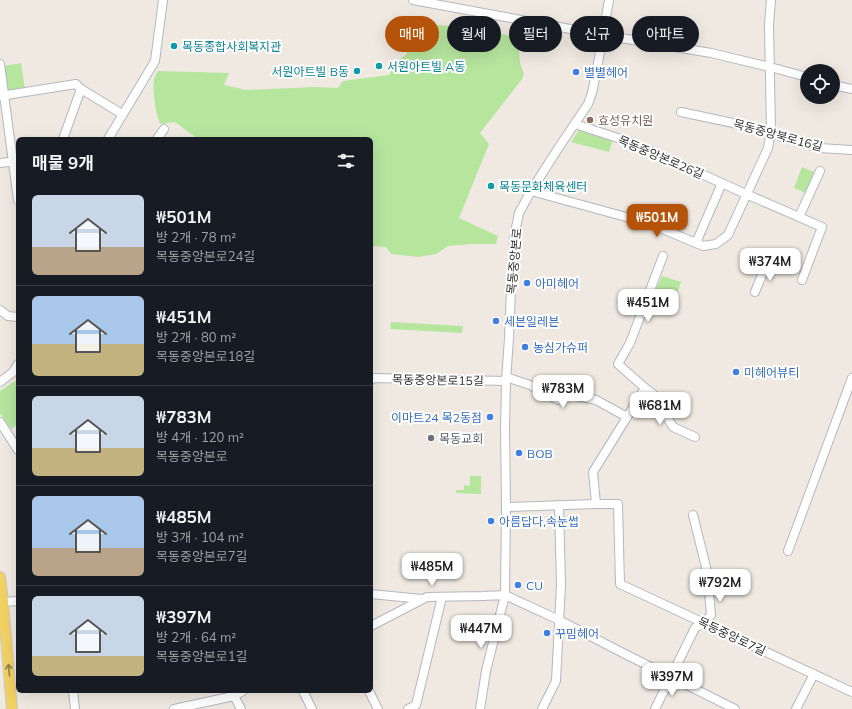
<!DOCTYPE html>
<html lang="ko">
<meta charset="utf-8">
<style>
:root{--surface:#171b24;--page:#242831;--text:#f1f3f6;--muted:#9ea1a6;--line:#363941;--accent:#b45309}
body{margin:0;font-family:Mulish,"Noto Sans KR",sans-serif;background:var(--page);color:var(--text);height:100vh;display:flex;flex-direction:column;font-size:15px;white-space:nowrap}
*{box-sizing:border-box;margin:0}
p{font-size:13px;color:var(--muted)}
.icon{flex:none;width:22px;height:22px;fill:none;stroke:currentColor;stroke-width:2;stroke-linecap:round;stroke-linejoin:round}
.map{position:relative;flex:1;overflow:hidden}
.details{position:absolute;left:16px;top:137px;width:357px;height:556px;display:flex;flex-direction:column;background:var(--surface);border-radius:6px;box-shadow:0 4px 16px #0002}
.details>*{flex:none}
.guide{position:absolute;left:385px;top:16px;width:380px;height:36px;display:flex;gap:8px}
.fabs{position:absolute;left:800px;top:64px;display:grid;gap:8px}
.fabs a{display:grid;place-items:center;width:40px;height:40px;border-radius:50%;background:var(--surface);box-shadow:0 4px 16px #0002;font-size:20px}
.price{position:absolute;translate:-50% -34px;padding:0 9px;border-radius:8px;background:#fff;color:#222;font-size:13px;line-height:26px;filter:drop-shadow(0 1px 2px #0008)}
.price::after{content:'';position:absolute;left:50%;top:24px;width:12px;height:9px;margin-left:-6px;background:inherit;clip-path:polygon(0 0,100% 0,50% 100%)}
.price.current{background:var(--accent);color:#fff}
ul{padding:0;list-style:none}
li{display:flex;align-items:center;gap:12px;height:100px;padding:0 16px}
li+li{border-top:1px solid var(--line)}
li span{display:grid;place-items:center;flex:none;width:112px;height:80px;border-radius:6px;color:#555}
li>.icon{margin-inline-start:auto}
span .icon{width:48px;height:48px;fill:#fffc;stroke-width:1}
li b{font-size:17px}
h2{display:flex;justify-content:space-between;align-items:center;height:48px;padding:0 16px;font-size:17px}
.pill{padding:0 14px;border-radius:18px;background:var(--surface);box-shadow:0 4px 16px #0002;font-size:14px;line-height:36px}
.pill.current{background:var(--accent);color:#fff}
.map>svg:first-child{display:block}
.green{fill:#b6e59e}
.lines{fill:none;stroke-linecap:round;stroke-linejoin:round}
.minor-casing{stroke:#b4b7c1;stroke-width:10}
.major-casing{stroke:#c9c9c9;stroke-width:12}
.minor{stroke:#fff;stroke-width:8}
.major{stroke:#f2d163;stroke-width:10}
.oneway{stroke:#908048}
.culture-dot{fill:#0f9aa8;stroke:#fff;stroke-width:1.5}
.shop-dot{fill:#3f7fe0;stroke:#fff;stroke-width:1.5}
.education-dot{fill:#8d6e63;stroke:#fff;stroke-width:1.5}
.worship-dot{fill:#6b7280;stroke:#fff;stroke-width:1.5}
.labels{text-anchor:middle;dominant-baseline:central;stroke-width:4;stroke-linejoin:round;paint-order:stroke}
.culture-label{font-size:12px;fill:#0d838f;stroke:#fff;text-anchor:start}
.shop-label{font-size:12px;fill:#366cbe;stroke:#fff;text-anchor:start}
.education-label{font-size:12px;fill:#785e54;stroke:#fff;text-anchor:start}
.street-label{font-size:12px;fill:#2e2e2e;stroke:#fff}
.worship-label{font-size:12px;fill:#5b616d;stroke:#fff;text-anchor:start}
</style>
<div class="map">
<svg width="852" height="709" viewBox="0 0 852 709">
<rect width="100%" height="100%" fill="#efe9e1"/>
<!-- green -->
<g class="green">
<path d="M426,24L451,26L471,33L490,32L518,37L520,63L524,74L522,79L480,133L489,144L459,218L498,236L496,244H471L448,246L436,254L418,257L391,254L386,247L371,246V139H198L175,122L161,124C156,119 152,87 154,80C155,77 156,74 158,71L229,73L224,85L246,90L314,87L338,88L343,81L389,75L397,61L407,54V37Z"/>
<polygon points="21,63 25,89 7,91 3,66"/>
<polygon points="579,130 613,139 609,152 571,142"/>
<polygon points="802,167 816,173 808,194 794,188"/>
<polygon points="662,276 681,282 674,302 654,294"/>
<polygon points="391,322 463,326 462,333 390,329"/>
<polygon points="15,381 18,384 18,424 11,429 0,413 0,391"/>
<polygon points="467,414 479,414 479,424 457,423 457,416 467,416"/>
<polygon points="470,476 481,476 481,494 456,493 456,490 464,490 464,485 470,486"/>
</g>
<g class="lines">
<defs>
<g id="minor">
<polyline points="413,0 603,35 711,53 770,67 807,77"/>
<polyline points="609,0 597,69 592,93 588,104 559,147 531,191 519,213 514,237 511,290 509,338 506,381 505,427 506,507 505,595 559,620 627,655 735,709"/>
<polyline points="0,64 18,200"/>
<polyline points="833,85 852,89"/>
<polyline points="0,96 76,84 81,89 122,114"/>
<polyline points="681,112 771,131 782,137 819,148 852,150"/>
<polyline points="575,124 633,143 746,194 822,227 802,280"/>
<polyline points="63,139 81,89"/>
<polyline points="108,139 155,61 163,0"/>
<polyline points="157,139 164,129"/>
<polyline points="0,163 17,161"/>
<polyline points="531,191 648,223 703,246 716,244 728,235 768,148 771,131 769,24 771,0"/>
<polyline points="799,217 820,171"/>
<polyline points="696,243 722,183"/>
<polyline points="755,292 766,265"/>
<polyline points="0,310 8,316 18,317"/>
<polyline points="506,377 530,385 558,400 572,395 596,400 627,417"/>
<polyline points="371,380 374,378 506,381"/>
<polyline points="0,382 13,372 18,364"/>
<polyline points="645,388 653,394 673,427 695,437"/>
<polyline points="0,422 18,450"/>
<polyline points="596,504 593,472 645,388 618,364 630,343 663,256"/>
<polyline points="506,507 596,504 618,504 620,584 852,692"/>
<polyline points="788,551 852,378"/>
<polyline points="371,594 422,599"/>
<polyline points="3,602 18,601"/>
<polyline points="371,626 427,597 483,596 505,595 486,671 480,709"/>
<polyline points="73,691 75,709"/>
<polyline points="303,691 312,709"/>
<polyline points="369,691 378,709"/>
<polyline points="232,692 241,709"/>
<polyline points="174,709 234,696 243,691"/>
<polyline points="408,709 416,705 442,597"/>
<polyline points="542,709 556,681 561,585 559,505"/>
<polyline points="655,709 695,628 703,623 711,615 709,591 706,567 693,515"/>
<polyline points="796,709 814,674"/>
</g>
<polyline id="major" points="0,577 3,602 12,709"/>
</defs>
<!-- minor casing -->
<use href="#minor" class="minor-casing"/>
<!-- major casing -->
<use href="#major" class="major-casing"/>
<!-- minor -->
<use href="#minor" class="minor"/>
<!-- major -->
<use href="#major" class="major"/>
</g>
<!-- one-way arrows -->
<defs><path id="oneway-shaft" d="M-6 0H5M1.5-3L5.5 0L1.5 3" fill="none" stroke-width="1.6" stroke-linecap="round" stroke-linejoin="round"/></defs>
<use class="oneway" href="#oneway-shaft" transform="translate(9 670) rotate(-95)"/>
<!-- markers -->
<g class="culture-dot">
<circle cx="174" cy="46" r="4"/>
<circle cx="379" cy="66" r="4"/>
<circle cx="357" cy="71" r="4"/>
<circle cx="491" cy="186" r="4"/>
</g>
<g class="shop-dot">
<circle cx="576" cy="72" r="4"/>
<circle cx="527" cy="283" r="4"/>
<circle cx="496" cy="321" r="4"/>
<circle cx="525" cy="347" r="4"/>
<circle cx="736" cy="372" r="4"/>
<circle cx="490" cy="417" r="4"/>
<circle cx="519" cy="453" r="4"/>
<circle cx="491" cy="521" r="4"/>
<circle cx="518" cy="585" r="4"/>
<circle cx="547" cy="633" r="4"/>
</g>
<circle class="education-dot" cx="590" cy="120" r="4"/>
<circle class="worship-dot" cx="431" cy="438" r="4"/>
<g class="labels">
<!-- culture labels -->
<g class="culture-label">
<text x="182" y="46">목동종합사회복지관</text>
<text x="387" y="66">서원아트빌 A동</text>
<text x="349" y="71" text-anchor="end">서원아트빌 B동</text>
<text x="499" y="186">목동문화체육센터</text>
</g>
<!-- shop labels -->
<g class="shop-label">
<text x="584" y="72">별별헤어</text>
<text x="535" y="283">아미헤어</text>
<text x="504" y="321">세븐일레븐</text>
<text x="533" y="347">농심가슈퍼</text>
<text x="744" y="372">미헤어뷰티</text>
<text x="482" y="417" text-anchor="end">이마트24 목2동점</text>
<text x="527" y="453">BOB</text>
<text x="499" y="521">아름답다,속눈썹</text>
<text x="526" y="585">CU</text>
<text x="555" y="633">꾸밈헤어</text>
</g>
<!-- education labels -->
<g class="education-label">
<text x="598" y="120">효성유치원</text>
</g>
<!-- street labels -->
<g class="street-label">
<text transform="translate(778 135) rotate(15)">목동중앙북로16길</text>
<text transform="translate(661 157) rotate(23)">목동중앙본로26길</text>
<text transform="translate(514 261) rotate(-85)">목동중앙본로</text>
<text transform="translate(438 380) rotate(1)">목동중앙본로15길</text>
<text transform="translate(732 636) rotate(25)">목동중앙로7길</text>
</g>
<!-- worship labels -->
<g class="worship-label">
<text x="439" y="438">목동교회</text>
</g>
</g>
</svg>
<div class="fabs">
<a><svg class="icon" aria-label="locate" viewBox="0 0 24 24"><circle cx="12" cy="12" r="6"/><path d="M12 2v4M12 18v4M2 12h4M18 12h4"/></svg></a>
</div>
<b class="price current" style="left:657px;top:238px">₩501M</b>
<b class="price" style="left:770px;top:282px">₩374M</b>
<b class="price" style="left:648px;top:323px">₩451M</b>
<b class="price" style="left:563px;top:409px">₩783M</b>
<b class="price" style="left:660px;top:426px">₩681M</b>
<b class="price" style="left:432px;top:587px">₩485M</b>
<b class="price" style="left:720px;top:603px">₩792M</b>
<b class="price" style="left:481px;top:649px">₩447M</b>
<b class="price" style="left:672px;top:697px">₩397M</b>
<div class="guide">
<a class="pill current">매매</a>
<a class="pill">월세</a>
<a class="pill">필터</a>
<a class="pill">신규</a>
<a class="pill">아파트</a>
</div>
<section class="details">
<h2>매물 9개<svg class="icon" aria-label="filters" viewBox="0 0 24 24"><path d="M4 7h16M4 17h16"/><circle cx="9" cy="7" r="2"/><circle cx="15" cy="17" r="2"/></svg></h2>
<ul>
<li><span style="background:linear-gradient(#c9d6e8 65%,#b9a48a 0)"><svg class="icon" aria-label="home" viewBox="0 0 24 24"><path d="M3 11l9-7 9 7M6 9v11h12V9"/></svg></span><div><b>₩501M</b><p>방 2개 · 78 m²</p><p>목동중앙본로24길</p></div></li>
<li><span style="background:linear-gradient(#a9c7e8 60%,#c2b280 0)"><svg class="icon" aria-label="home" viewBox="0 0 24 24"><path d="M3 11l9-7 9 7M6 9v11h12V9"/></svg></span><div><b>₩451M</b><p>방 2개 · 80 m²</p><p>목동중앙본로18길</p></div></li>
<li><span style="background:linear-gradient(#c9d6e8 65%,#c2b280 0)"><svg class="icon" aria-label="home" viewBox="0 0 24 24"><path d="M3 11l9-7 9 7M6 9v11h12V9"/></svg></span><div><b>₩783M</b><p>방 4개 · 120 m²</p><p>목동중앙본로</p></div></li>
<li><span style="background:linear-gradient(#a9c7e8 65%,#b9a48a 0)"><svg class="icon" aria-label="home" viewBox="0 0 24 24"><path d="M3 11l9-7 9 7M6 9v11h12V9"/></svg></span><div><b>₩485M</b><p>방 3개 · 104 m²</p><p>목동중앙본로7길</p></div></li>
<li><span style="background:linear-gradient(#c9d6e8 75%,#c2b280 0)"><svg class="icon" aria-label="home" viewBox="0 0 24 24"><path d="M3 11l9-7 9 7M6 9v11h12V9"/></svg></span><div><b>₩397M</b><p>방 2개 · 64 m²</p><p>목동중앙본로1길</p></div></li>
</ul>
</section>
</div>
